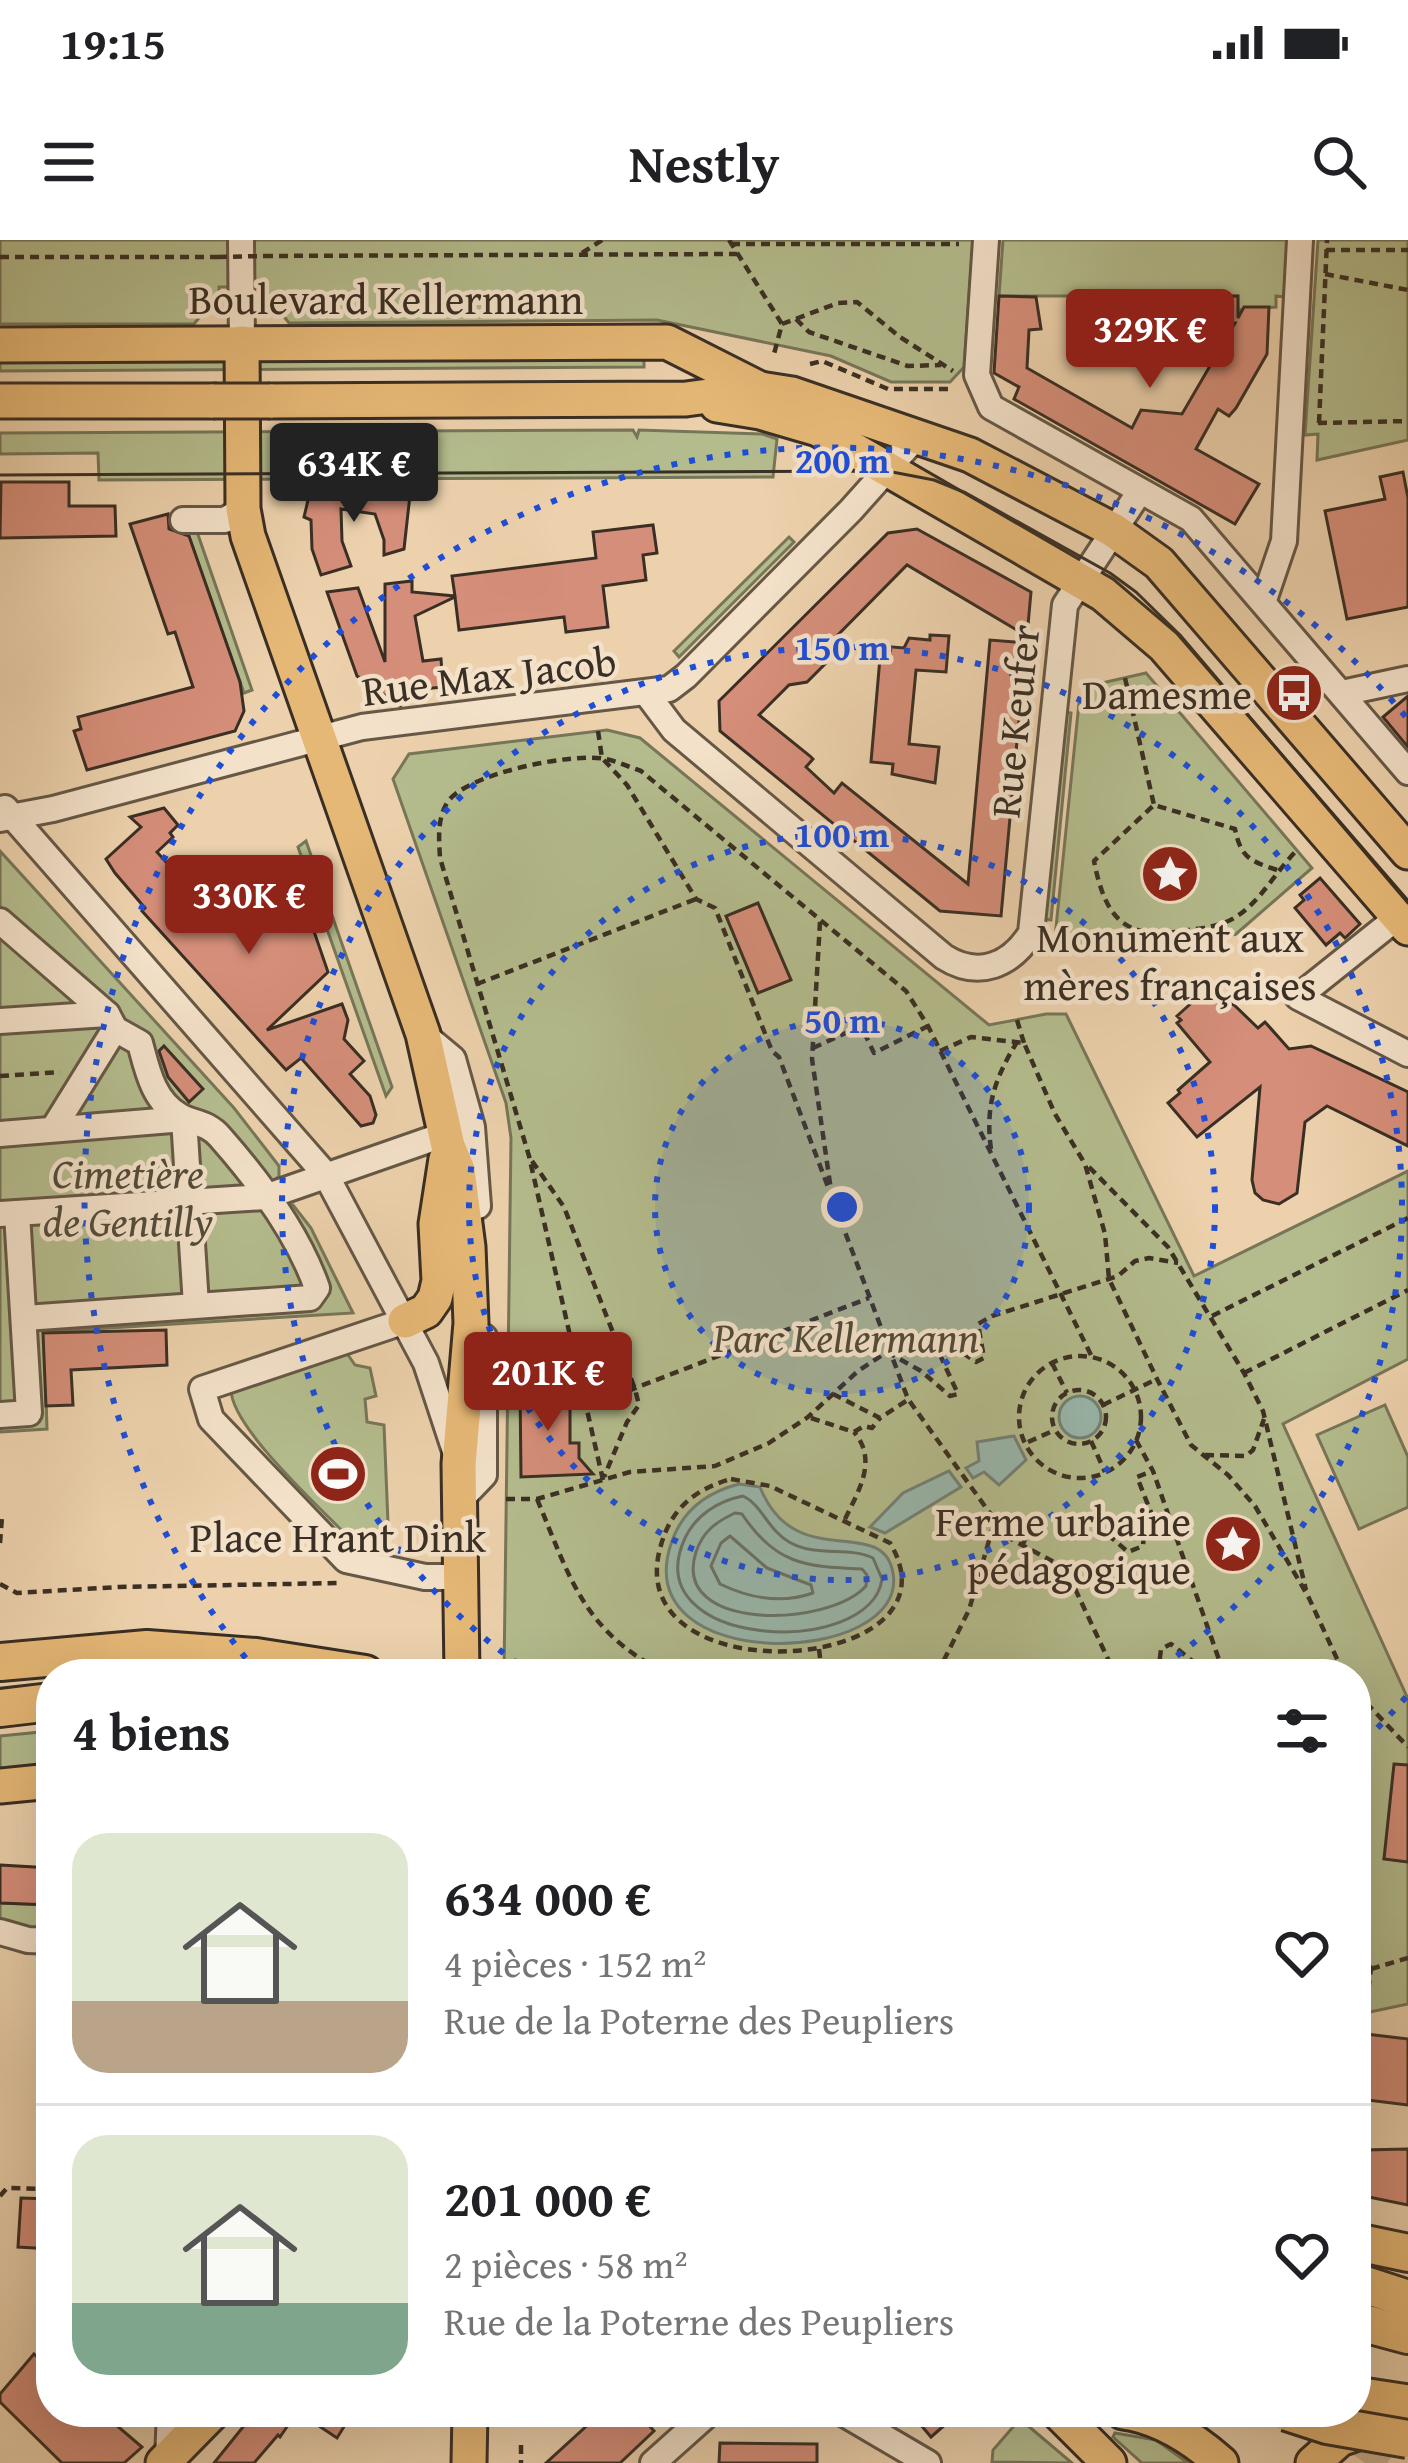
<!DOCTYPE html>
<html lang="fr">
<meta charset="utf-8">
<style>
:root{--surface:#fff;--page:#f2f2f2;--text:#202124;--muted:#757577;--line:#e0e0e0;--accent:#8f2418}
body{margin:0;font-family:"Gentium Book Plus",serif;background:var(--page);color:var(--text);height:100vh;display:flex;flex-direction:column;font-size:45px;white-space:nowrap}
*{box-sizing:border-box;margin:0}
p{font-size:39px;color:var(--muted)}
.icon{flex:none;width:66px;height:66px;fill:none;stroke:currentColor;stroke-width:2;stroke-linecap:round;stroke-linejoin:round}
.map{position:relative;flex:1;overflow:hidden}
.drawer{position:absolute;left:36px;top:1419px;width:1335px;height:768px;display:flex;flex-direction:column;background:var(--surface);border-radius:48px;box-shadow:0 12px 48px #0002}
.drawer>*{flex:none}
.price{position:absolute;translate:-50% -102px;padding:0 27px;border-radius:12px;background:var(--accent);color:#fff;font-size:39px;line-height:78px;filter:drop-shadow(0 3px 6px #0008)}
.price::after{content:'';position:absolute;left:50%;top:72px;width:36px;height:27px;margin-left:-18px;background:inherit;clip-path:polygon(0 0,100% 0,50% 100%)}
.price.selected{background:#222;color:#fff}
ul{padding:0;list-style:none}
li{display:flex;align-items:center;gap:36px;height:300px;padding:0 36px}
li+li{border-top:3px solid var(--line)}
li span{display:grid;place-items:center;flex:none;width:336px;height:240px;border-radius:36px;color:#555}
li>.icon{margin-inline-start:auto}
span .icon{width:144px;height:144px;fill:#fffc;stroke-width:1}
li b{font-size:51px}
h2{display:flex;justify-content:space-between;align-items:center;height:144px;padding:0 36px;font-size:51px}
.status{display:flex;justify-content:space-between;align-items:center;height:84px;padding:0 60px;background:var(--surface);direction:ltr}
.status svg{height:33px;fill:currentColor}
header{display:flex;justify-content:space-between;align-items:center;height:156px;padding:0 36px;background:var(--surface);font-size:54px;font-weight:700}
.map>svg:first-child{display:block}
.green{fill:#b4bc8d;stroke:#777658;stroke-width:3}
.water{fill:#99b7ac;stroke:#738176;stroke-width:3}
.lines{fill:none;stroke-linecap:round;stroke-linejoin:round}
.shore{stroke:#6a7368;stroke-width:3}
.building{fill:#d58e79;stroke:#3a2f24;stroke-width:3}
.highway-tunnel{stroke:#c8b191;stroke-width:36;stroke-dasharray:36 18;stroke-linecap:butt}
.minor-casing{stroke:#665846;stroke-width:30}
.major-casing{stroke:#3a2f24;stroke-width:39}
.highway-casing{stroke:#3a2f24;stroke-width:42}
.path{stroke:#3a2f24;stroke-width:4.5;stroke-dasharray:9 6;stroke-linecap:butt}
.minor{stroke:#f3e1c9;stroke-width:24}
.major{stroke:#e6b876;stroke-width:33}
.highway{stroke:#e6b876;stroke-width:36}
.tram{stroke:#3a2f24;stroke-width:3}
.major-bridge-casing{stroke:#3a2f24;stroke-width:39;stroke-linecap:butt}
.highway-bridge-casing{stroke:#3a2f24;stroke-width:42;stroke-linecap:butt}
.path-bridge{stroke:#3a2f24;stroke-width:4.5;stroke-dasharray:9 6;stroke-linecap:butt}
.major-bridge{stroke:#e6b876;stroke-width:33}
.highway-bridge{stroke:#e6b876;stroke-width:36}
.ring{fill:none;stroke:#1d4ed8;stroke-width:6;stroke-dasharray:6 12}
.labels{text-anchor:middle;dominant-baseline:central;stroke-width:9;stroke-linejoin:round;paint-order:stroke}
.street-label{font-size:42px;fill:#3a2f24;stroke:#f3e1c9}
.poi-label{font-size:42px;fill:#3a2f24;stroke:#f3e1c9;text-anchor:end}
.park-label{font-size:42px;font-style:italic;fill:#524b39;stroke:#f3e1c9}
.centre{fill:#1d4ed8;stroke:#f3e1c9;stroke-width:6}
.ring-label{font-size:36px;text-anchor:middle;font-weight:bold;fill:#1d4ed8;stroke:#f3e1c9;stroke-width:9;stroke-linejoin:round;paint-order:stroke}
</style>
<div class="status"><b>19:15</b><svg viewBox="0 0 49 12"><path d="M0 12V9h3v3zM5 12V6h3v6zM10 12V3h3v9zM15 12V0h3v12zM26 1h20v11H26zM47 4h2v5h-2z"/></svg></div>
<header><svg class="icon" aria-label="menu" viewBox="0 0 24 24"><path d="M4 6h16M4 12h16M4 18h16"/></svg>Nestly<svg class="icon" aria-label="search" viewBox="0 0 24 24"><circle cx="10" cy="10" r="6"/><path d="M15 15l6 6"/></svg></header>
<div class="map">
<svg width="1408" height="2223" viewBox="0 0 1408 2223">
<rect width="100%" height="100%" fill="#ecd1ac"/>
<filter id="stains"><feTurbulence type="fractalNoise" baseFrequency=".00167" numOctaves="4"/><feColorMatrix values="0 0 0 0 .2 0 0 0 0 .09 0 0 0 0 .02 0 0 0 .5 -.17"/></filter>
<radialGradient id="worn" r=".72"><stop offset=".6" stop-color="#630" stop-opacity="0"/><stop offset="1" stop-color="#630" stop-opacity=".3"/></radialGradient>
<!-- green -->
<g class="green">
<polygon points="0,0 973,0 964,127 950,142 891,142 831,116 657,80 289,83 261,47 219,47 219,53 194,84 0,84"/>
<polygon points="1003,0 1288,0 1284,57 1276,56 1276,67 1238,70 1237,56 999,56"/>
<polygon points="1318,0 1408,0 1408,200 1317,220 1318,194 1305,195"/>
<polygon points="644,117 644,127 0,131 0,120"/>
<polygon points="633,190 637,197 639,190 762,194 777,199 773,237 99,240 98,213 0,214 0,193"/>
<polygon points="185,286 196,289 252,450 244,453"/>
<polygon points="789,297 794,302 679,417 674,411"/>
<polygon points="1146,433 1312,628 1236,694 1141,715 1054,707 1079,463 1097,444"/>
<polygon points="1065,472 1071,473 1051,680 1045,679"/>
<polygon points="607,490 640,498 989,785 1046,774 1066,774 1194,1036 1408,931 1408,1119 1283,1184 1408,1459 1408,1555 1384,1618 1408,1622 1408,1764 1356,1775 1356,1434 504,1434 511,898 506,863 393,539 409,514"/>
<polygon points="306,601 392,847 386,856 298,607"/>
<polygon points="0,611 234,868 279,926 279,936 269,945 289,966 293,965 311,988 353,1073 44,1092 47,1189 0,1192"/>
<path d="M346,1112L355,1125L370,1128L376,1156L365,1159L367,1182L384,1185L388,1283L385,1298L372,1307L354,1303C324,1271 232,1189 231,1150Z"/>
<polygon points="1385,1165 1408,1217 1408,1267 1359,1289 1317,1195"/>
<polygon points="51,1491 51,1523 0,1529 0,1496"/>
<polygon points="0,1663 51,1665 51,1693 0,1684"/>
<polygon points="1020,2179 1072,2223 992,2222 993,2210"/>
<polygon points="1115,2193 1156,2200 1188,2223 1142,2223 1113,2197"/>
</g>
<!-- water -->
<g class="water">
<circle cx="1080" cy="1177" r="21"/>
<polygon points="1014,1196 1026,1220 999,1245 984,1232 973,1238 966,1228 979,1221 977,1202"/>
<polygon points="949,1231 961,1247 885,1293 870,1287 903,1253"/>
<path d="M739,1244L760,1247C795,1335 883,1273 893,1333C910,1427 623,1437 672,1301C683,1270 708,1252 739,1244Z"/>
</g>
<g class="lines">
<!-- shore -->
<g class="shore">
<path d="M743,1256C761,1264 769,1291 789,1302C817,1318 848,1306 873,1318L882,1339C871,1420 634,1409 685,1298C696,1275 718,1261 743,1256Z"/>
<path d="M735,1273L742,1274C775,1324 805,1327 862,1329L867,1335L866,1346C828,1388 670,1392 696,1312C703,1291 716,1282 735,1273Z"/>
<path d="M730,1296L767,1328L811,1345L813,1353C782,1364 749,1358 720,1344L711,1326L721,1303Z"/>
</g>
</g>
<!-- building -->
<g class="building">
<polygon points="999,56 1036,57 1041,89 1029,90 1027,128 1132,188 1141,170 1182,174 1235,83 1082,88 1082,57 1238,56 1238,78 1244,67 1269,67 1267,114 1236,168 1229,176 1218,169 1196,209 1259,244 1235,284 1014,159 1019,147 994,133"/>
<polygon points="1403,232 1408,258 1408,367 1347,379 1325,271 1385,259 1380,237"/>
<polygon points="1,242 69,242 69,266 115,266 116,296 0,298"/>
<polygon points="410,255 404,309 384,315 384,300 375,274 341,269 342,301 351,326 321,335 312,309 311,280 304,277 309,256"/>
<polygon points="168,274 169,289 189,296 240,442 244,471 235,491 87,530 74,491 81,489 78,477 193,447 175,392 168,394 130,284"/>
<polygon points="653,285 657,313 643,315 646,340 603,346 608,387 566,392 564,377 459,390 455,357 415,376 423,421 441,419 443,447 395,452 400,466 357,436 327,352 358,348 385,422 385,344 412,341 412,352 455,356 452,336 596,318 593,292"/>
<polygon points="917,289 1031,352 1027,396 907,325 826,407 834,415 807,442 789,445 759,475 810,516 813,519 806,527 834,553 842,543 968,644 990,400 1026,403 1001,676 940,671 720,491 719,461 888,293"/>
<polygon points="930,395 949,396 946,432 916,430 909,504 939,507 935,543 892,534 893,524 871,522 881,406 904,408 909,398 930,400"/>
<polygon points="1408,456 1408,507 1383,477"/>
<polygon points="164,568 178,585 170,593 173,597 157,612 210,670 239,645 268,634 276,641 287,632 298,644 311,671 308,674 328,732 267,790 342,764 348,780 344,799 364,821 350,834 370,856 376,875 373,883 361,886 301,818 286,830 142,671 145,668 115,633 106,619 141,587 130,577"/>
<polygon points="1320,638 1360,684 1345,698 1340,693 1326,705 1295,668 1304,660 1300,655"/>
<polygon points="758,663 791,740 758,753 726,676"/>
<polygon points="1207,749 1225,769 1232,763 1258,788 1265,782 1289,809 1311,806 1408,852 1408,906 1327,866 1305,882 1297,953 1279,964 1263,960 1255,953 1252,940 1260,847 1197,897 1168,863 1180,853 1178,850 1210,822 1177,783 1181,780 1177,776"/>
<polygon points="164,806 203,849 189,862 168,837 159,811"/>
<polygon points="166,1090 167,1125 71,1130 73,1165 46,1166 43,1093"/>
<polygon points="520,1146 570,1149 570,1203 579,1203 579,1218 593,1234 521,1237"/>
<polygon points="1394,1524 1408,1525 1408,1622 1384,1619"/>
<polygon points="0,1625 51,1628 51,1665 0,1663"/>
<polygon points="1366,1794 1408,1799 1408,1865 1359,1859"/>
<polygon points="1408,1909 1408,1965 1359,1955 1363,1910"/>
<polygon points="21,1958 51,1959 51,2009 18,2007"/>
<polygon points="34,2114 51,2129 51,2172 101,2172 142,2207 124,2223 62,2223 0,2162 0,2154"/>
<polygon points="255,2172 297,2172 280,2197 278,2195 254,2223 214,2223"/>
<polygon points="298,2172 353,2172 337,2198"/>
<polygon points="602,2172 637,2172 654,2191 620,2223 546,2223"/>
<polygon points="910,2172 938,2172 947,2183 931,2197"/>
<polygon points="720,2203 817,2204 817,2223 719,2223"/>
</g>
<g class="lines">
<!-- highway-tunnel -->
<polyline class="highway-tunnel" points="1365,2223 1401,2172"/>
<defs>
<g id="minor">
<polyline points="241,0 242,103"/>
<polyline points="986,0 977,135 991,167 1191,279 1408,532"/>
<polyline points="183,280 225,280 243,269"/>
<polyline points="1264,360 1284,301 1300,0"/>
<polyline points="1342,453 1408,439"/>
<path d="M647,454L674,490L944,717C979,739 1011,725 1031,693L1065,365L1140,251"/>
<polyline points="5,568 326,935 426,1123 455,1211"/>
<polyline points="0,579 53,569 362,487 669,449 686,436 851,270 918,195"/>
<polyline points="1398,677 1298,757 1408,814"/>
<path d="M0,681L107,774L115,789L140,803C147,829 153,861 180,876C194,884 207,882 220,897C258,940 298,993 317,1048L310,1058L25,1078"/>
<polyline points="0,781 107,774"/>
<polyline points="423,794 453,819 472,887 478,966"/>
<polyline points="53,889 115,789"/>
<polyline points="0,894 184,879 196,1065"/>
<polyline points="0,974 265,957 446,894"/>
<polyline points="405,1081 202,1149 211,1179 346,1320 425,1337 462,1337"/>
<polyline points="0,1175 29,1173 17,973"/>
<polyline points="461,1259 484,1235 484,1097"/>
<polyline points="0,1692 28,1700 51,1701"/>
<polyline points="841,2172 928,2223"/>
<polyline points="168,2218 170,2172"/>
<polyline points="653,2223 710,2172"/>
</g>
<g id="major">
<polyline points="242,103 243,269 248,296 423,794 448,906 458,930 468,1007 471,1083 459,1224 462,1434"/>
<polyline points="0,105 667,102 760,149"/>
<polyline points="0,161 213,161"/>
<polyline points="270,161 686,159 760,149 792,154 970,215 1113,290 1159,323 1408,612"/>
<polyline points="717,165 760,172 818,189 1103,354 1164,406 1408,688"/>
<polyline points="405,1081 426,1071 435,1058 439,1041 436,984 446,919"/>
<polyline points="0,1546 51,1541"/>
<polyline points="1356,2154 1408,2162"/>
<polyline points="1058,2172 1109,2223"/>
<path d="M1123,2172C1161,2177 1194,2199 1221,2223"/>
<polyline points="163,2223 213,2172"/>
<polyline points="469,2223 470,2172"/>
<polyline points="1313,2223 1340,2199 1408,2175"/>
</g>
<g id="highway">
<polyline points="0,1422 147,1409 256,1417 365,1434"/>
<polyline points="0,1468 51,1462"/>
<polyline points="1356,2002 1408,2013"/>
<polyline points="1356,2042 1408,2059"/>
<polyline points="1356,2081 1408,2095"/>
</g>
</defs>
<!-- minor casing -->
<use href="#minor" class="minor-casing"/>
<!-- major casing -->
<use href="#major" class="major-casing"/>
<!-- highway casing -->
<use href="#highway" class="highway-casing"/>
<!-- path -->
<g class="path">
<polyline points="729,0 782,84 774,114"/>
<polyline points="731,4 959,4"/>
<polyline points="1326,10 1408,10"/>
<polyline points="582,13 602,0"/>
<polyline points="264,16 737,14"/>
<polyline points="0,17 218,17"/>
<polyline points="1325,34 1408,50"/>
<polyline points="796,79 809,92 908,126 941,125"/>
<polyline points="782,84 838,63 857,62 900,97 953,131"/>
<polyline points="810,124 822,121 888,149 951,149"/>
<polyline points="1318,183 1408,181"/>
<polyline points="1319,183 1327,0"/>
<polyline points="1125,438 1154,565"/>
<polyline points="598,491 602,518 627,545 696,659 715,668 772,811 779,817 908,1159 1007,1297 1056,1323 1070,1338 1115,1434"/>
<path d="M1277,630C1250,621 1241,618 1235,589L1154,565L1094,621C1106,682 1127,701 1189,690C1203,688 1221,686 1234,678C1259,664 1276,631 1297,610"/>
<polyline points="820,682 812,819 831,950"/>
<polyline points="477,744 696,659"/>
<polyline points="1017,780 1024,803"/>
<polyline points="813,808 861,786 874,813 928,786"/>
<polyline points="940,811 971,797 1024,803 1055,874 1085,924 1105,994 1109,1039 1157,1139 1191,1205 1228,1235 1255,1266 1308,1356 1344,1434"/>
<polyline points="0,836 60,832"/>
<path d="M991,909C985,866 995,838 1017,802"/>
<polyline points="532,921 564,967 635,1149 639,1165 627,1182 604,1237"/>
<polyline points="1089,927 1168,1007 1244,1133 1263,1171 1306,1350"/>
<polyline points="1212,1076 1408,978"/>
<polyline points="887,1112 921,1131 950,1156 958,1154 934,1102 939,1096 976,1122 984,1118 978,1084 992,1076 1118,1036 1135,1021 1149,1018 1178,1023"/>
<circle cx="1080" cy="1177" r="61"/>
<polyline points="1052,1123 1067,1153"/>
<polyline points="1244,1133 1408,1050"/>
<circle cx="1079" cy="1177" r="27"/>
<polyline points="833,1154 880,1178 906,1161"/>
<polyline points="1103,1165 1157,1139"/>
<polyline points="586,1167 869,1058"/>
<polyline points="811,1178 854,1192 864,1186 872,1188 880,1178"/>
<polyline points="1136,1200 1153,1231 1224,1434"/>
<polyline points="1091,1201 1105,1232"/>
<polyline points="1028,1202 1055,1190"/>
<polyline points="1205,1215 1246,1216 1253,1210 1264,1179"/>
<path d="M731,1239L770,1246L890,1303C970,1436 615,1458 661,1305C671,1269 695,1249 731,1239Z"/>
<path d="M603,1240L529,916L440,618C439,600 437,579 447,563C464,534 573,512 605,519C617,521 629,527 641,531L906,751L928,786L1092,1117"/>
<polyline points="506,1259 537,1259 630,1232 715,1226 769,1203 808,1177 858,1131 887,1112"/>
<path d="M537,1259C571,1340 583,1391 667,1434"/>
<path d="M845,1279C859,1250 878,1220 854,1192"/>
<polyline points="0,1303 2,1277"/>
<polyline points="1022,1306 1032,1285 1040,1279 1054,1278 1097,1285 1128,1312 1143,1306 1145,1278 1152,1275 1137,1237 1153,1231"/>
<polyline points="0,1344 17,1353 119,1347 340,1343"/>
<polyline points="819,1409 822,1434"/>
<polyline points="937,1434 969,1370 994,1283"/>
<polyline points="1158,1434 1161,1409 1171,1404 1209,1434"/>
<polyline points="1356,1452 1408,1507"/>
<polyline points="1356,1683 1371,1729 1367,1759 1356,1766"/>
<polyline points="1371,1729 1408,1718"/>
<polyline points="0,1956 7,1948 51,1949"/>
<polyline points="521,2205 521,2223"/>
</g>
<!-- minor -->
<use href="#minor" class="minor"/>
<!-- major -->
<use href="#major" class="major"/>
<!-- highway -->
<use href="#highway" class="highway"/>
<!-- tram -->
<polyline class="tram" points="0,235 887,231 934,240 966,253 1110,333 1136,352 1180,395 1408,663"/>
<defs>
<polyline id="major-bridge" points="213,161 270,161"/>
<polyline id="highway-bridge" points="1287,2172 1327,2185 1408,2199"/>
</defs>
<!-- major-bridge casing -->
<use href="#major-bridge" class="major-bridge-casing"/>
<!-- highway-bridge casing -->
<use href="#highway-bridge" class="highway-bridge-casing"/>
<!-- path-bridge -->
<polyline class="path-bridge" points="218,17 264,16"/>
<!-- major-bridge -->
<use href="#major-bridge" class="major-bridge"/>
<!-- highway-bridge -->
<use href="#highway-bridge" class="highway-bridge"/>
</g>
<!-- distance rings -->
<circle cx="842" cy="967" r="187" fill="#1d4ed8" fill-opacity=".12"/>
<g class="ring">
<circle cx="842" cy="967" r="187"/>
<circle cx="842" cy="967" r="373"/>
<path d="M533 1434A560 560 0 1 1 1151 1434"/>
<path d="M1406 1457A747 747 0 0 1 1356 1509M257 1432A747 747 0 0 1 1406 477"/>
</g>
<!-- icons -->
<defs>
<symbol id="bus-disc" viewBox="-11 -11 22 22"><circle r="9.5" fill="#8f2418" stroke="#f3e1c9"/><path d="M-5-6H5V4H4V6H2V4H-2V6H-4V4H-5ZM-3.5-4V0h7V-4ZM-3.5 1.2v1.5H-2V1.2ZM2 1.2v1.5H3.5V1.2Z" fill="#fff"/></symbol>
<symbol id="sight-disc" viewBox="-11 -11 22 22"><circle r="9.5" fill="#8f2418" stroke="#f3e1c9"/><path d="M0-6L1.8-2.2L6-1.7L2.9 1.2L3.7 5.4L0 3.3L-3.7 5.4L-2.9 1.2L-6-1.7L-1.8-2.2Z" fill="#fff"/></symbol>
<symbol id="stadium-disc" viewBox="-11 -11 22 22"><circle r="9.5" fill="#8f2418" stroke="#f3e1c9"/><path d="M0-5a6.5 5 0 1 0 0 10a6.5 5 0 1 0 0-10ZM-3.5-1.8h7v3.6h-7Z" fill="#fff"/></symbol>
</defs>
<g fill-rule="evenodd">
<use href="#bus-disc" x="1261" y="420" width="66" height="66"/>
<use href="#sight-disc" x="1137" y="601" width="66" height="66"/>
<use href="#stadium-disc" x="305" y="1201" width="66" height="66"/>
<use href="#sight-disc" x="1200" y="1271" width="66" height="66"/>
</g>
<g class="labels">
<!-- street labels -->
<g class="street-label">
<text x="386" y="58">Boulevard Kellermann</text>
<text transform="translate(489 435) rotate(-7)">Rue Max Jacob</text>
<text transform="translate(1014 481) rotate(-84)">Rue Keufer</text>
</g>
<!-- poi labels -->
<g class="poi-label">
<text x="1252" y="453">Damesme</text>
<text x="1170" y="696" text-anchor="middle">Monument aux<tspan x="1170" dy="48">mères françaises</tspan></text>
<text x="1191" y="1280">Ferme urbaine<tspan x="1191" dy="48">pédagogique</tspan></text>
<text x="338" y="1296" text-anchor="middle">Place Hrant Dink</text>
</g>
<!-- park labels -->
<g class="park-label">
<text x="128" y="932">Cimetière<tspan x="128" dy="48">de Gentilly</tspan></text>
<text x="846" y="1096">Parc Kellermann</text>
</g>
</g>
<circle cx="842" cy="967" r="18" class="centre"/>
<g class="ring-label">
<text x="842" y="233">200 m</text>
<text x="842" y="420">150 m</text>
<text x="842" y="607">100 m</text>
<text x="842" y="793">50 m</text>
</g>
<rect width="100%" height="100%" filter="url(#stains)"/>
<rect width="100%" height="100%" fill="url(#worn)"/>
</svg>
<b class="price" style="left:1150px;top:151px">329K €</b>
<b class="price selected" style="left:354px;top:285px">634K €</b>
<b class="price" style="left:249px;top:717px">330K €</b>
<b class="price" style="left:548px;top:1194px">201K €</b>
<section class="drawer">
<h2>4 biens<svg class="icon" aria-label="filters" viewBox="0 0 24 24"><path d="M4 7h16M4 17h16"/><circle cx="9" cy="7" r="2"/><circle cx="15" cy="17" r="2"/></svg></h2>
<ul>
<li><span style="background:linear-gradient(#dfe7d0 70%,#b9a48a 0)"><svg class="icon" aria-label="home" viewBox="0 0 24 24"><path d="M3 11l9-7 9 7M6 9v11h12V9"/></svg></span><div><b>634 000 €</b><p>4 pièces · 152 m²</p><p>Rue de la Poterne des Peupliers</p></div><svg class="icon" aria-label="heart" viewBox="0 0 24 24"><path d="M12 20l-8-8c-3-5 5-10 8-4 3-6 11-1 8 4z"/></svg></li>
<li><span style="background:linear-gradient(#dfe7d0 70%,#7fa58c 0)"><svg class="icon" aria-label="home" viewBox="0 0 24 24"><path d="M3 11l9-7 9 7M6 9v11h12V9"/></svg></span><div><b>201 000 €</b><p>2 pièces · 58 m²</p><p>Rue de la Poterne des Peupliers</p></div><svg class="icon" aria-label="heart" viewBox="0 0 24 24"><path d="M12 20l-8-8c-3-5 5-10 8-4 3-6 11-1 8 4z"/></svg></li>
</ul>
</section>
</div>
